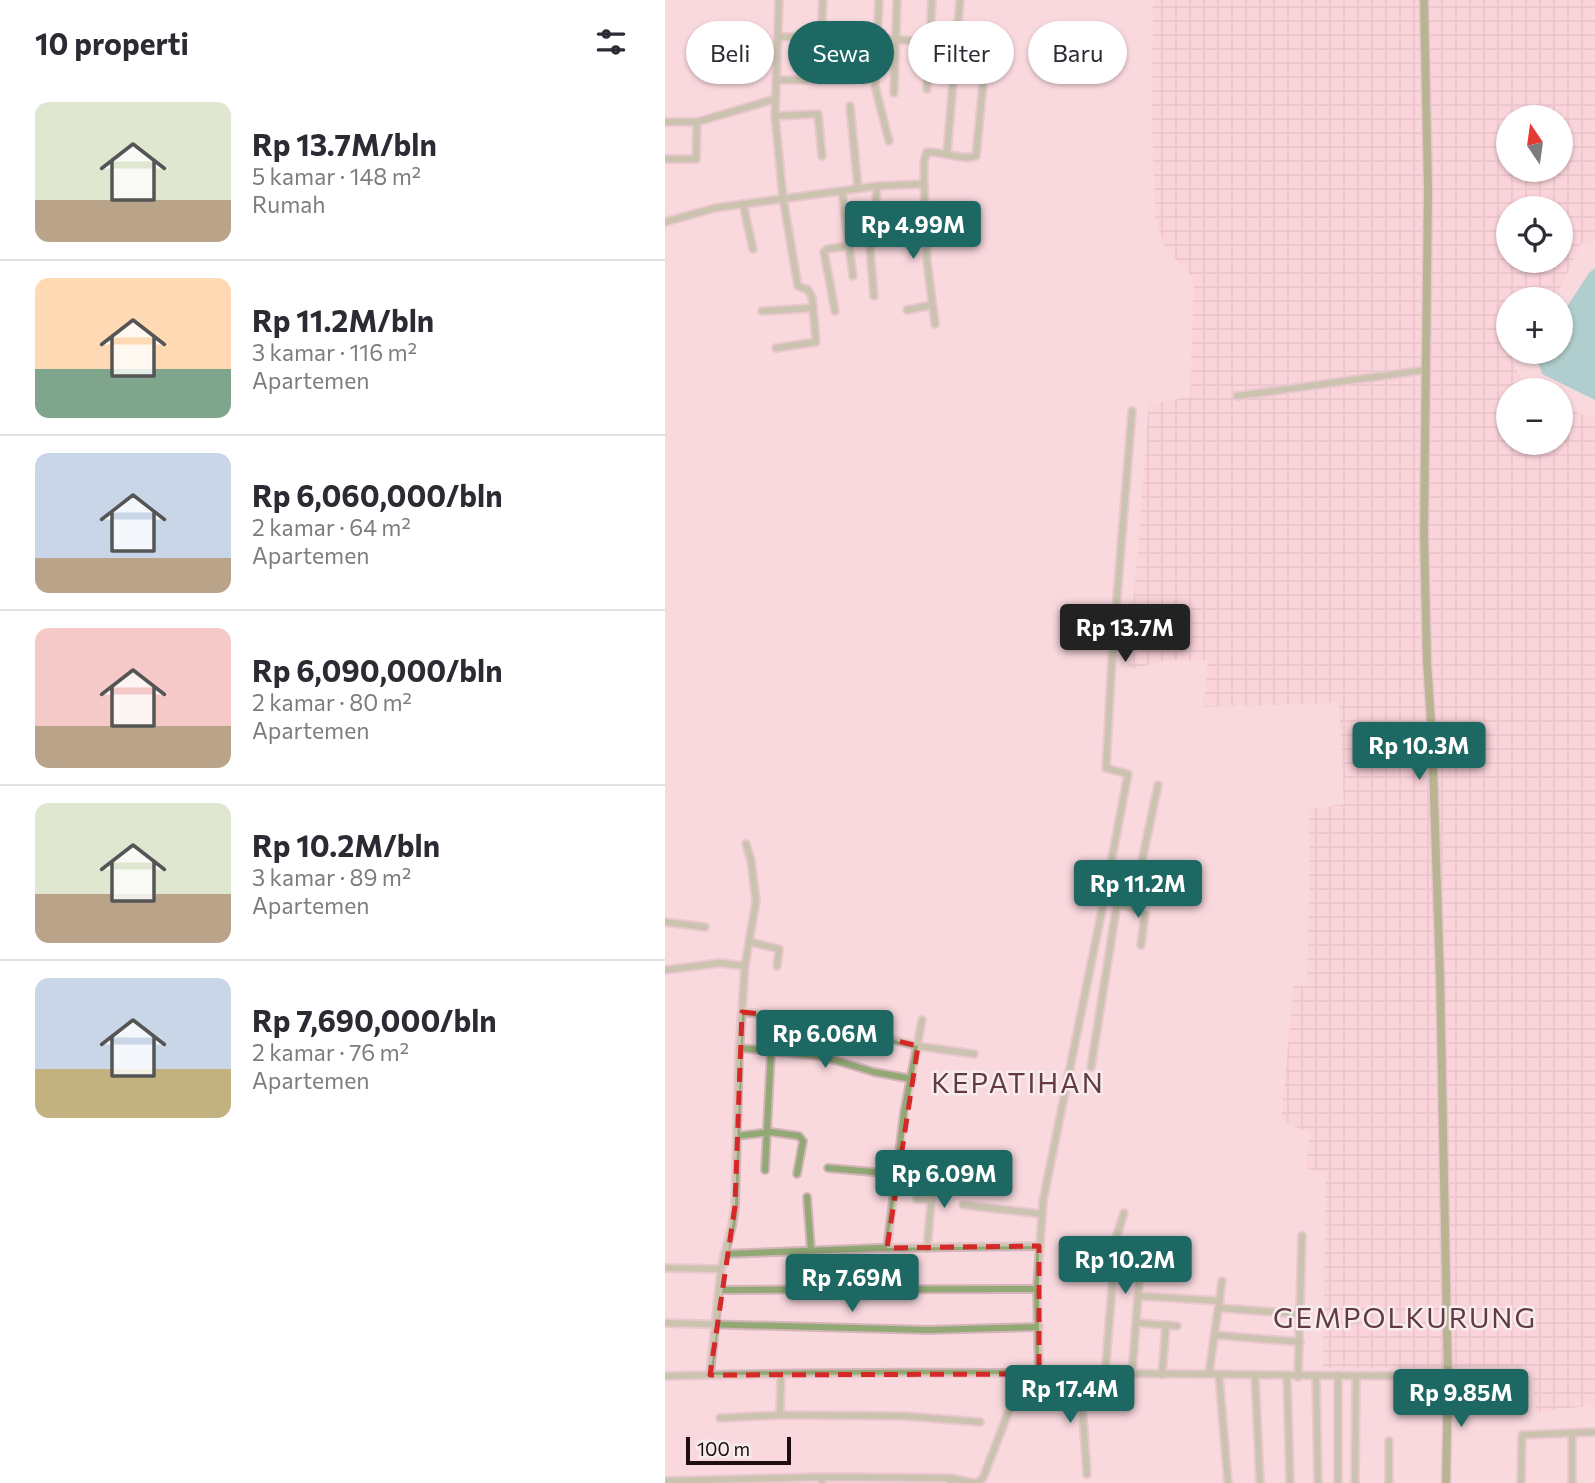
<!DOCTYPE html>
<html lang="id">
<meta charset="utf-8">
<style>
:root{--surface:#fff;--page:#f2f2f3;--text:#2b2b33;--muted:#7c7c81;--line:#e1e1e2;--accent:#1d6862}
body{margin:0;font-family:Commissioner,sans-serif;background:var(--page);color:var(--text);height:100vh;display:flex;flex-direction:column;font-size:26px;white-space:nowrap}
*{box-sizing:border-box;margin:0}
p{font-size:23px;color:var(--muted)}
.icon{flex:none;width:38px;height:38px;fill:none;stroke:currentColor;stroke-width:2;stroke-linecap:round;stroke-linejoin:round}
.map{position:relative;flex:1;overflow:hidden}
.panel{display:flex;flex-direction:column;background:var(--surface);width:665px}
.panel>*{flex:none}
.hud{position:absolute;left:21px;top:21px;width:665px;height:63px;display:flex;gap:14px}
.needle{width:46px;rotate:347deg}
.fabs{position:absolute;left:831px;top:105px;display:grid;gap:14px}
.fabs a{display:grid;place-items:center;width:77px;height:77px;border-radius:50%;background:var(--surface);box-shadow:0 2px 5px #0004;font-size:35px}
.scale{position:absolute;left:21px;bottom:18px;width:105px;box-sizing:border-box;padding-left:7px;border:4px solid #1e0d11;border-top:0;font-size:19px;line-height:24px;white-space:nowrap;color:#1e0d11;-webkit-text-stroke:5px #f7edee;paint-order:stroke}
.price{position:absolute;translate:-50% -60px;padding:0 16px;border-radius:7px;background:var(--accent);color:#fff;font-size:23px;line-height:46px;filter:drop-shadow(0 2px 4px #0008)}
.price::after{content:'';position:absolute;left:50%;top:42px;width:21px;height:16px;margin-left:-10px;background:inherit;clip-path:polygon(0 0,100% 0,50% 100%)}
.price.current{background:#222;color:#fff}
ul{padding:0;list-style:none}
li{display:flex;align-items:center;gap:21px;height:175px;padding:0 35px}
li+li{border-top:2px solid var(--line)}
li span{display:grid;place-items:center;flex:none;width:196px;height:140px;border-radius:14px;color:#555}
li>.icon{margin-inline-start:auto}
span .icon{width:84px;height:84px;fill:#fffc;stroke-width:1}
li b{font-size:30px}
h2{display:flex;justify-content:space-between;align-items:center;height:84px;padding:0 35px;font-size:30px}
.chip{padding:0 24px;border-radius:32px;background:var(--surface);box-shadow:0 2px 5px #0004;font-size:24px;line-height:63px}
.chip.current{background:var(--accent);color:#fff}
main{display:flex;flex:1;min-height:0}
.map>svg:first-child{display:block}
.industrial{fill:url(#industrial-grid);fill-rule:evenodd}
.water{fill:#54c2b8}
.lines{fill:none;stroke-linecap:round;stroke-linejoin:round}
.street-casing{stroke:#d2b4b9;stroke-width:10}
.secondary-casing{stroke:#d2b4b9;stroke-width:11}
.street{stroke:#92a875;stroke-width:6}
.secondary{stroke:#6b8b3a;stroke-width:8}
.marked{fill:none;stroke:#d62828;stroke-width:5;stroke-dasharray:14 9;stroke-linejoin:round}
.labels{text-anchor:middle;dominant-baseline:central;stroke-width:5;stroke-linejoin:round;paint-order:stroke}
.quarter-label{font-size:28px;letter-spacing:2px;fill:#643a42;stroke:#f7edee}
</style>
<main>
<section class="panel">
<h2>10 properti<svg class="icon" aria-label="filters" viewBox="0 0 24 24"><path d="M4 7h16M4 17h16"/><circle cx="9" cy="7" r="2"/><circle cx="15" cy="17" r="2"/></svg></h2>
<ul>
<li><span style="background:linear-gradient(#dfe7d0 70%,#b9a48a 0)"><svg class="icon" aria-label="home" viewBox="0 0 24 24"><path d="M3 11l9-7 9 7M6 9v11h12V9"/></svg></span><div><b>Rp 13.7M/bln</b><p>5 kamar · 148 m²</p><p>Rumah</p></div></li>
<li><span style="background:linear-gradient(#ffd9b3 65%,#7fa58c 0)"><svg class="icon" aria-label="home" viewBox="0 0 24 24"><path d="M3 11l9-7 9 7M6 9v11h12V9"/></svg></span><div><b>Rp 11.2M/bln</b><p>3 kamar · 116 m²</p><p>Apartemen</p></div></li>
<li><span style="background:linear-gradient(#c9d6e8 75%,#b9a48a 0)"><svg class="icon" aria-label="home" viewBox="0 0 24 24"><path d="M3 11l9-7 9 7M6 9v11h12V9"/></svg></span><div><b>Rp 6,060,000/bln</b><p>2 kamar · 64 m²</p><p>Apartemen</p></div></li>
<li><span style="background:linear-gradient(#f6c9c9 70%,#b9a48a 0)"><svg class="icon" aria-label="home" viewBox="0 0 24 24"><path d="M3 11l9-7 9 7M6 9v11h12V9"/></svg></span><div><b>Rp 6,090,000/bln</b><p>2 kamar · 80 m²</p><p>Apartemen</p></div></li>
<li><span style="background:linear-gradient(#dfe7d0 65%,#b9a48a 0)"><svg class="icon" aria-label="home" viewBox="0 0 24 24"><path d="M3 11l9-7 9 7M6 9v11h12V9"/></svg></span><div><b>Rp 10.2M/bln</b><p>3 kamar · 89 m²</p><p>Apartemen</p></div></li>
<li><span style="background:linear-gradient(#c9d6e8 65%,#c2b280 0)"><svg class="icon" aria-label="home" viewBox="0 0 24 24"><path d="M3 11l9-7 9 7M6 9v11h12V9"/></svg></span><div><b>Rp 7,690,000/bln</b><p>2 kamar · 76 m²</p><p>Apartemen</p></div></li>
</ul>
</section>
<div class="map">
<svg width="930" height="1483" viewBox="0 0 930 1483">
<defs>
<pattern id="industrial-grid" width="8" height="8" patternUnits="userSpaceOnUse" patternTransform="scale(1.75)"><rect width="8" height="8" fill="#fdccd4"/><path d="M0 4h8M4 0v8" fill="none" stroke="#d8aeb5"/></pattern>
</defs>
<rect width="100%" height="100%" fill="#f9d9de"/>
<!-- industrial -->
<path class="industrial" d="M488,0H930V240L916,244L890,299H844V352H849L847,357L850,368L863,390H844V443H896V407L930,419V1405L871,1412L867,1366L679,1369L658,1367L661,1173L640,1168L645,1134L616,1119L629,985L642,986L645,870L644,809L679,804L674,703L539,707L543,660L499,661L463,670L484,404L525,397L529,278L501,250L490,217L487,121ZM844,117H896V170H844ZM844,208H896V261H844Z"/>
<!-- water -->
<polygon class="water" points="930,268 930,400 877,374 870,353 896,352 896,316 924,273"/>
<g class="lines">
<defs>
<g id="street">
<polyline points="214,0 210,86 224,141"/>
<polyline points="156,35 158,0"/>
<path d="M113,37C164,35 214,38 266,42C283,43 304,41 320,48L321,53L311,156C297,161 278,151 262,152L259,161V184"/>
<polyline points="111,80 189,80"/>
<polyline points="262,89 267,0"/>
<polyline points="229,93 232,0"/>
<polyline points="185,106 193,188"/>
<polyline points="110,116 153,114 157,156"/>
<polyline points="0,122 32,122 110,99"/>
<polyline points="282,153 295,0"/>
<polyline points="0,159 31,159 32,122"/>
<polyline points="78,204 88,249"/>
<polyline points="0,222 50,208 212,186 259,184 262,261 270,324"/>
<polyline points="184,246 188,276"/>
<polyline points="209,296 204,237 210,216 212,186"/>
<polyline points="242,310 267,305"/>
<polyline points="97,311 148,308"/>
<polyline points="170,311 159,252 162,249 184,246 177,191"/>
<polyline points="111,348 151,342 147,297 143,290 133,286 118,198 110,116 114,0"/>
<polyline points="572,396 760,370"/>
<polyline points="439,900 463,774 441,768 447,659 467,411"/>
<polyline points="467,908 480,914 476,945"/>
<polyline points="0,922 40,927"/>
<polyline points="85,942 114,949 112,966"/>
<polyline points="0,970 55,963 80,966"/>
<polyline points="77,1012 138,1018 253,1046 309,1054"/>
<polyline points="74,1048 156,1056 209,1072 247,1079"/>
<polyline points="426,1067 452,904"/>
<polyline points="72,1136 106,1132 134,1136 138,1141 132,1174"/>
<polyline points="163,1168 231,1174"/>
<polyline points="100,1170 106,1051"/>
<polyline points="142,1197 146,1250"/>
<polyline points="252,1199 267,1200"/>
<polyline points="298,1205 377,1214"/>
<polyline points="222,1248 239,1113 257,1020"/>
<polyline points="262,1248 269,1170"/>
<polyline points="59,1254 214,1248 374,1246"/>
<polyline points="400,1263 449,1261"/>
<polyline points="476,1266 501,1267"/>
<polyline points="0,1268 56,1269"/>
<polyline points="55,1290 372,1289"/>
<polyline points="474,1296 555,1301"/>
<polyline points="554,1308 636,1314"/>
<polyline points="0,1323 263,1330 374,1327"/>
<polyline points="472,1323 512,1326"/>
<polyline points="550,1335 635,1342"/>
<polyline points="116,1374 115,1415 239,1416 315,1422"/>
<polyline points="374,1374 372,1289 378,1201 439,900 467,908 493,785"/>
<polyline points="467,1374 477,1245"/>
<polyline points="544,1374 557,1281"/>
<polyline points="45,1375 56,1269 67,1226 70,1206 74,1052 80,966 91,901 86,860 81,844"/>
<polyline points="415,1375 422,1474"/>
<polyline points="440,1375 451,1238 459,1213"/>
<polyline points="497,1375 501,1325"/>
<polyline points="554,1375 563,1483"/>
<polyline points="673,1375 673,1483"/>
<path d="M0,1376C181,1371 363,1373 545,1374C624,1375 703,1377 782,1375"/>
<polyline points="590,1376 595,1483"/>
<polyline points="622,1376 625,1483"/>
<polyline points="651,1376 653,1483"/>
<polyline points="633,1377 637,1236"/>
<polyline points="783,1381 821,1382"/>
<polyline points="55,1418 115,1415"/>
<polyline points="157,1477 285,1478 285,1483"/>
<polyline points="285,1478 309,1483"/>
<polyline points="0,1481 157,1477 157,1483"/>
<polyline points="312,1483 318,1478 345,1408 350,1374"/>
<polyline points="690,1483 691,1377"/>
<polyline points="724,1483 724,1441"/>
<polyline points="856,1483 857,1435 930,1432"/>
<polyline points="907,1483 907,1433"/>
</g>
<polyline id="secondary" points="759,0 763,189 759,533 762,662 767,737 775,977 783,1381 781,1483"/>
</defs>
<!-- street casing -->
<use href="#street" class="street-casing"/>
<!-- secondary casing -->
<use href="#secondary" class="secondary-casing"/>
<!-- street -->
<use href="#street" class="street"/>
<!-- secondary -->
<use href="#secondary" class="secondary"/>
</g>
<!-- marked area -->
<path d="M0 0H930V1483H0ZM77,1012L138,1018L253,1046L222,1248L374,1246V1374L45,1375L70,1206Z" fill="#f9d9de" fill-opacity=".55" fill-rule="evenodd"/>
<path class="marked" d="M77,1012L138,1018L253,1046L222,1248L374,1246V1374L45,1375L70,1206Z"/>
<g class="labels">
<!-- quarter labels -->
<g class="quarter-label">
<text x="353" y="1082">KEPATIHAN</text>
<text x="740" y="1317">GEMPOLKURUNG</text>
</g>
</g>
</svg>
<div class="fabs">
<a><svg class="needle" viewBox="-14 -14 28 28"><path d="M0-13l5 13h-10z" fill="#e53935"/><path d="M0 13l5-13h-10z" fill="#7c7c81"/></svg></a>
<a><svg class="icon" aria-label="locate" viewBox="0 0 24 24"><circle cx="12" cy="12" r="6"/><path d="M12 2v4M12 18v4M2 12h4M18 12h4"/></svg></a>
<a>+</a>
<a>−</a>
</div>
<div class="scale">100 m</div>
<b class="price" style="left:248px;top:261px">Rp 4.99M</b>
<b class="price current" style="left:460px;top:664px">Rp 13.7M</b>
<b class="price" style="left:754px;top:782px">Rp 10.3M</b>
<b class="price" style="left:473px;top:920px">Rp 11.2M</b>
<b class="price" style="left:160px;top:1070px">Rp 6.06M</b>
<b class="price" style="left:279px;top:1210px">Rp 6.09M</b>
<b class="price" style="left:460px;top:1296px">Rp 10.2M</b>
<b class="price" style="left:187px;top:1314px">Rp 7.69M</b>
<b class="price" style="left:405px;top:1425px">Rp 17.4M</b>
<b class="price" style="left:796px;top:1429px">Rp 9.85M</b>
<div class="hud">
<a class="chip">Beli</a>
<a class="chip current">Sewa</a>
<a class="chip">Filter</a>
<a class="chip">Baru</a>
</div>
</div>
</main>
